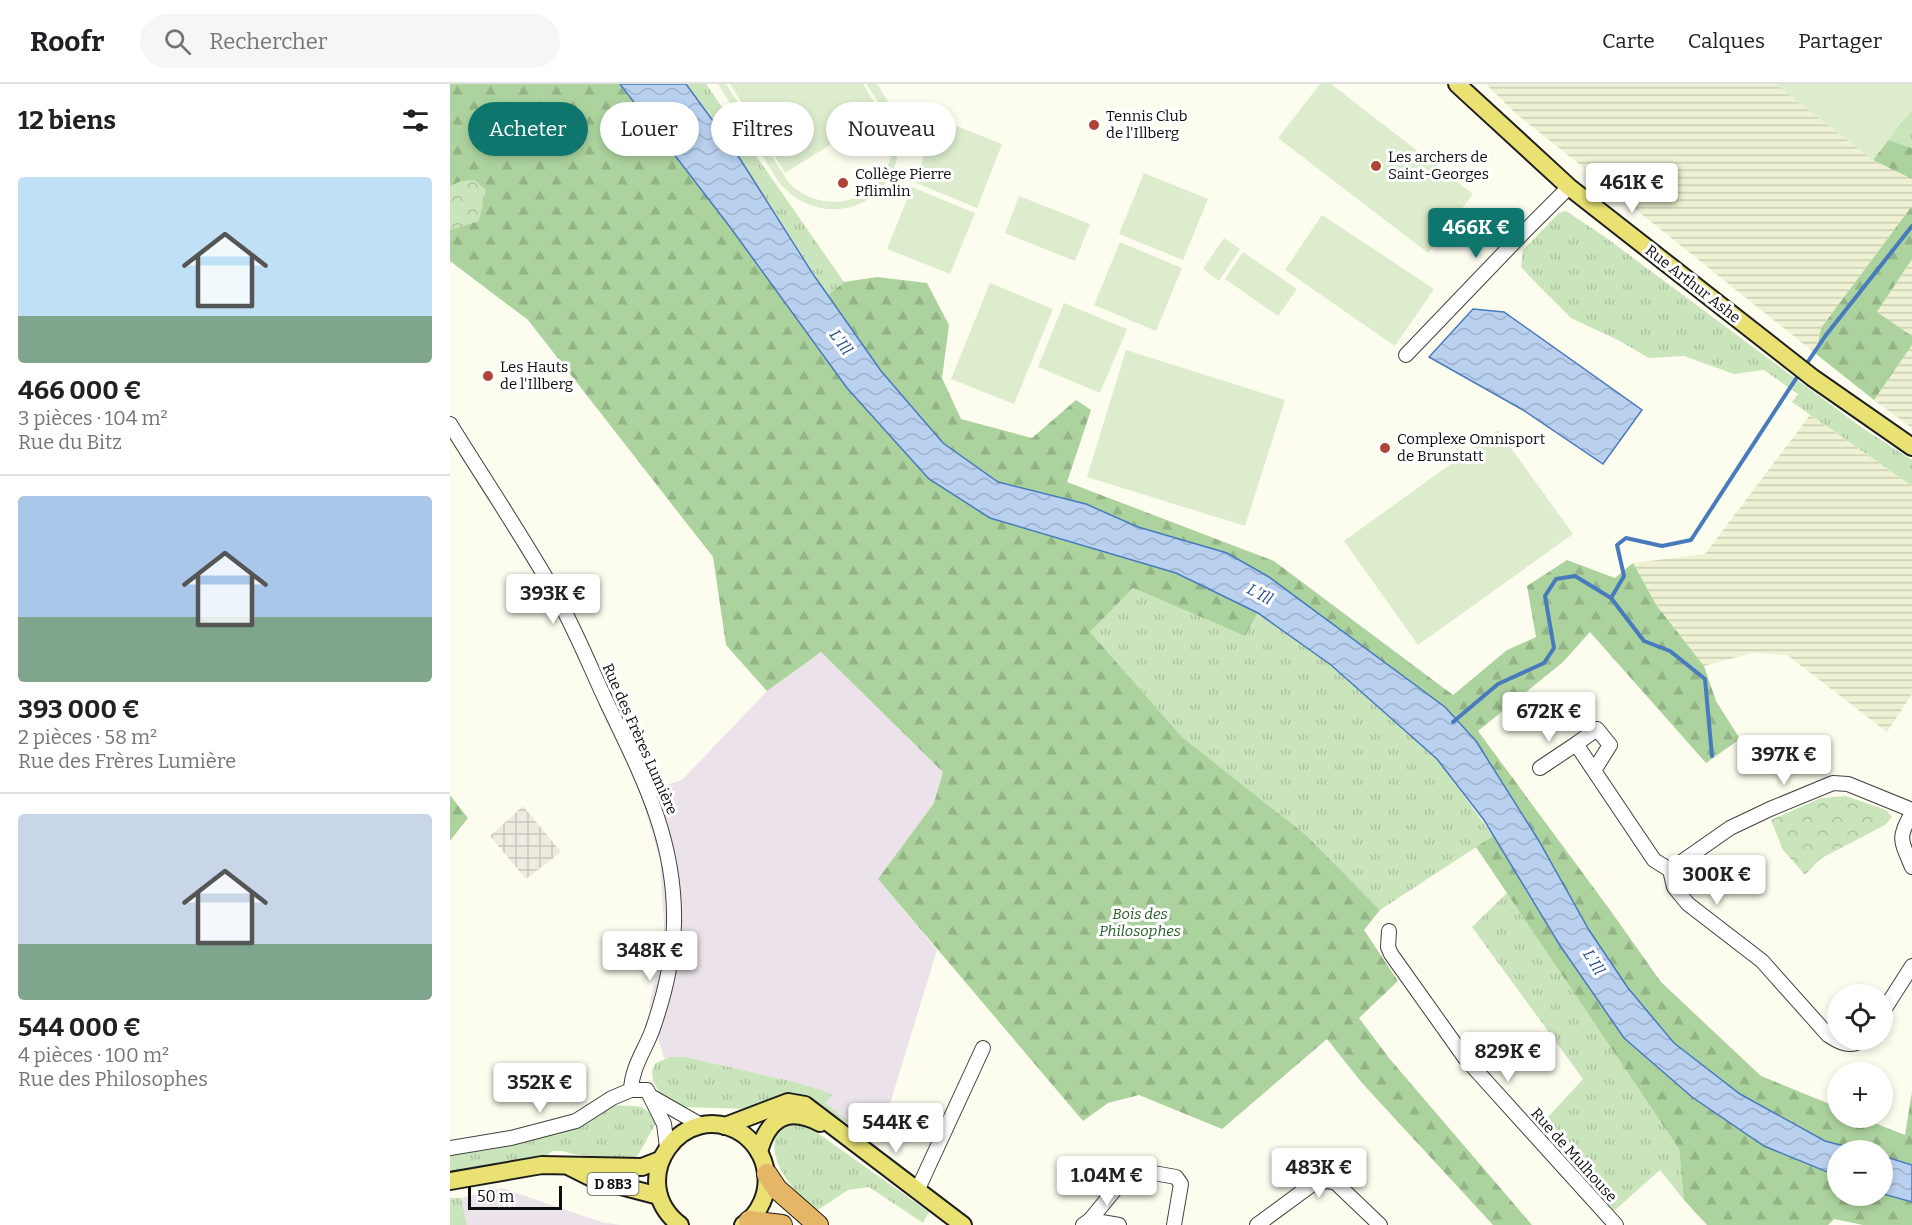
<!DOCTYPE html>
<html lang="fr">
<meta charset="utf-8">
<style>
:root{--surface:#fff;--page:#f6f6f6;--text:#202124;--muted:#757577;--line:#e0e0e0;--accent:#0f766e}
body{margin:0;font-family:Bitter,serif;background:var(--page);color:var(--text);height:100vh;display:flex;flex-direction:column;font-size:22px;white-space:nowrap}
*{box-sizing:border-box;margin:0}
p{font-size:20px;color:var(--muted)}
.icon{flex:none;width:33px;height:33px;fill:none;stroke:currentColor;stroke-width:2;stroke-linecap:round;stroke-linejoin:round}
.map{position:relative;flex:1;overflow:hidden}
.panel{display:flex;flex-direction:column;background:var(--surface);width:450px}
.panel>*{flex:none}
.banner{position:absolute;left:18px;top:18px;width:570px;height:54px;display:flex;gap:12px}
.fabs{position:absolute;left:1377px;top:900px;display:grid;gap:12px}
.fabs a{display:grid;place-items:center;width:66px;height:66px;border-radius:50%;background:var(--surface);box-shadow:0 3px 9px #0003;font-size:30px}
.scale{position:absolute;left:18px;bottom:15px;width:94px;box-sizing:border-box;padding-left:6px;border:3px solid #0d0d0d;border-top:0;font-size:16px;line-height:21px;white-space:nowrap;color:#0d0d0d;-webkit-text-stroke:4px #fff;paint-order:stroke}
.price{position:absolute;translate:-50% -51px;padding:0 14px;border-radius:6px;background:#fff;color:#222;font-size:20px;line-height:39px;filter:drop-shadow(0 2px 3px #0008)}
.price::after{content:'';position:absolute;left:50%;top:36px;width:18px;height:14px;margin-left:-9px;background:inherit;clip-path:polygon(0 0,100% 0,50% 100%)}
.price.selected{background:var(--accent);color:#fff}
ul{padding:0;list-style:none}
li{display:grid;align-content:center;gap:12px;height:318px;padding:0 18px}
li+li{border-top:2px solid var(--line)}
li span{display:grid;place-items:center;height:186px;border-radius:6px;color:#555}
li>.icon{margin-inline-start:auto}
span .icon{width:108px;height:108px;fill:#fffc;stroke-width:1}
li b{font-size:26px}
h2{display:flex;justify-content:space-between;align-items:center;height:72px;padding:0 18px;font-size:26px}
.tag{padding:0 21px;border-radius:27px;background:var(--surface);box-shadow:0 3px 9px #0003;font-size:21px;line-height:54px}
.tag.selected{background:var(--accent);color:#fff}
header{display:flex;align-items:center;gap:36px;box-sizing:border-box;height:84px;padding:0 30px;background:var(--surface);border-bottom:2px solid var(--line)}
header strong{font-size:28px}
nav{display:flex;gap:33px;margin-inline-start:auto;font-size:21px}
.search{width:420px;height:54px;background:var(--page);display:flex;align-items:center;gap:15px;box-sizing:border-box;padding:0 21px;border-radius:33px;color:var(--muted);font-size:22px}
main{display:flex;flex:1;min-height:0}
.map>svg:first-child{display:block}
.industrial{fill:#ebe2ea}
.farmland{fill:url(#farmland-rules)}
.grass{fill:url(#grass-tufts)}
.forest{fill:url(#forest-firs)}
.park{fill:url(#park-crowns)}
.pitch{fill:#dceccd}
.plaza{fill:url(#plaza-grid)}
.water{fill:url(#water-waves);stroke:#487abe;stroke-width:1.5}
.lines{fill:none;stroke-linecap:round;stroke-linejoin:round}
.stream{stroke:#487abe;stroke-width:4}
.minor-casing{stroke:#404040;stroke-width:16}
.major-casing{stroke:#1e1e1e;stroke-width:20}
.highway-casing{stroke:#1e1e1e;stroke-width:22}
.minor{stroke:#fff;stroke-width:14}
.major{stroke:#e9e273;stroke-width:16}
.highway{stroke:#e4b666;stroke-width:20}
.poi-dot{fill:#ae4434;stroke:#fff;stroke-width:2}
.labels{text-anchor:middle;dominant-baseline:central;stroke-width:6;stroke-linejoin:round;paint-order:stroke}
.shield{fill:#fff;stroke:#565656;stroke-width:1.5}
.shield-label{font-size:14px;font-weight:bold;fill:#0d0d0d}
.poi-label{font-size:15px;fill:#0d0d0d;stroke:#fff;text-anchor:start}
.street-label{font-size:15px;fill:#0d0d0d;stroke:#fff}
.park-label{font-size:15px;font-style:italic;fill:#265e25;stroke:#fff}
.water-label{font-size:16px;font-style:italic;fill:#244e91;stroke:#fff}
</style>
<header>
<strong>Roofr</strong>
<div class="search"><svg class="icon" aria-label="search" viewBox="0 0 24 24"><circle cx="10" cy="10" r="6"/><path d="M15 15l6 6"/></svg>Rechercher</div>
<nav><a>Carte</a><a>Calques</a><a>Partager</a></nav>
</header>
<main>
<section class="panel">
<h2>12 biens<svg class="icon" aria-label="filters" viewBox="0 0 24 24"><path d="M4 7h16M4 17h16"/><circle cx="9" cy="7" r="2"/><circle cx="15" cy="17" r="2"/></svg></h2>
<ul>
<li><span style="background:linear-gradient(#bfe0f5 75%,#7fa58c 0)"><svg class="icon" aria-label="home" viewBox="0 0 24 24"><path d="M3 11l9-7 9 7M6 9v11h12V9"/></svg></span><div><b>466 000 €</b><p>3 pièces · 104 m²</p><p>Rue du Bitz</p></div></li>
<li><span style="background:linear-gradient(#a9c7e8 65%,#7fa58c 0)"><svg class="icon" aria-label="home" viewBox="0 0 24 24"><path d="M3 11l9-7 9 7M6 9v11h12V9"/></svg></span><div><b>393 000 €</b><p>2 pièces · 58 m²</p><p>Rue des Frères Lumière</p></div></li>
<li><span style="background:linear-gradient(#c9d6e8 70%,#7fa58c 0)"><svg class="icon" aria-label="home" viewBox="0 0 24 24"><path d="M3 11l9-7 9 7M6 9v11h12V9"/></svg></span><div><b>544 000 €</b><p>4 pièces · 100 m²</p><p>Rue des Philosophes</p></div></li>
</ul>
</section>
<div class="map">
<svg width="1462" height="1141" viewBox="0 0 1462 1141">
<defs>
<pattern id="farmland-rules" width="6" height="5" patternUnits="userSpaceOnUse" patternTransform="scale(1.5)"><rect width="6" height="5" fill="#eef1d2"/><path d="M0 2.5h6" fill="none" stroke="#cbcdb3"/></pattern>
<pattern id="grass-tufts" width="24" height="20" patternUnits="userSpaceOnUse" patternTransform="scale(1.5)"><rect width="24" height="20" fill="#cae4bc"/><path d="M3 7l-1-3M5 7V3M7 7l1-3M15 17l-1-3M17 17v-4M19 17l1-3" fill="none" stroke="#acc2a0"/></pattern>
<pattern id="forest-firs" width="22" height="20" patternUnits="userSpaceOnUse" patternTransform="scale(1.5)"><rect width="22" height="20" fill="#acd39d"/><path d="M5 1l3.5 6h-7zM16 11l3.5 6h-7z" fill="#93b486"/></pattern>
<pattern id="park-crowns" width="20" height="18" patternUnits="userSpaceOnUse" patternTransform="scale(1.5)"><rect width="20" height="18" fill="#cae4bc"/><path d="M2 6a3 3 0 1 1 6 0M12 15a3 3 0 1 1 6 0" fill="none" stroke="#acc2a0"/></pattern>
<pattern id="plaza-grid" width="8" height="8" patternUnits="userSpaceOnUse" patternTransform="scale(1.5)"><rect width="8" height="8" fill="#edebdf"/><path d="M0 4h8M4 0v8" fill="none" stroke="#cac8be"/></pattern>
<pattern id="water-waves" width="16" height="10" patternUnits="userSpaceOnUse" patternTransform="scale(1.5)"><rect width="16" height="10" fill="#b9d1ef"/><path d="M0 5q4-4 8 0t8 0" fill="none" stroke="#9eb2cc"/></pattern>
</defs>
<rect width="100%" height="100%" fill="#fdfdef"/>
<!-- industrial -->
<g class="industrial">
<polygon points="371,568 494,688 484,719 428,795 487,866 428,1059 374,1019 382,1010 349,999 236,973 214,974 199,922 210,876 214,842 210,775 190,709 232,696 317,607"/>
<polygon points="52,1104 151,1138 170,1141 17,1141 11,1114"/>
</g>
<!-- farmland -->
<g class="farmland">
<polygon points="1036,0 1325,0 1423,76 1462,95 1462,122 1371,244 1366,270 1064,28"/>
<polygon points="1462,175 1462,252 1427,228"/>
<polygon points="1462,261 1462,344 1424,316"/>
<polygon points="1360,331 1462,402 1462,610 1437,648 1337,571 1302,569 1254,582 1207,522 1183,479 1255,470"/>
</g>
<!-- grass -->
<g class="grass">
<polygon points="236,0 256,0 394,198 378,211 285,67"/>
<polygon points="1462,25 1462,64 1438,56"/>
<polygon points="1116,127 1155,153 1411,343 1462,376 1462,402 1342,318 1348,310 1314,286 1284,290 1234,272 1199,274 1168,256 1121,234 1083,196 1071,183 1073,166 1109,129"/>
<polygon points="683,504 795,552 808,529 881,581 987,675 1043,752 930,826 856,751 732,653 640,548"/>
<polygon points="1057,809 1229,1065 1234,1116 1210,1086 1164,1127 1139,1098 1098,1033 1133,995 1022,843"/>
<polygon points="220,973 236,973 349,999 383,1010 375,1019 413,1048 361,1019 298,1025 233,1023 210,1009 203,997 202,987 206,979"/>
<path d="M164,1021C184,1024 194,1016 206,1039L188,1071L179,1076L122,1070L113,1067H102L99,1070L0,1089V1070L124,1044L148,1032Z"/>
<path d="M346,1038L359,1043L479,1128L473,1139L419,1103L398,1106L365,1128C345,1108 311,1073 330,1043Z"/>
<polygon points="0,1114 11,1114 17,1141 0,1141"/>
</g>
<!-- forest -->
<g class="forest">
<polygon points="0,0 170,0 280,143 397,304 479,395 540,434 726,489 808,529 795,552 683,504 640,548 732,653 856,751 930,826 914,846 948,897 909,934 939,974 1082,1141 1043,1141 912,999 877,955 772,1045 689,1011 658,1019 633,1037 428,795 484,719 493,688 371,568 317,607 276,561 263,473 78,236 0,177"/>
<polygon points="1438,56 1462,64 1462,95 1423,76"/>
<polygon points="1462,122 1462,175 1427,228 1462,252 1462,261 1424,316 1366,270 1371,244"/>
<polygon points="427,193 477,199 499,241 492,294 511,335 582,354 626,316 641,326 617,398 824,477 1003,611 1057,566 1086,553 1077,502 1117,476 1165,494 1183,479 1207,522 1254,582 1266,617 1290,655 1256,679 1140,548 1113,578 1028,647 1160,826 1211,898 1311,992 1387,1023 1388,1034 1412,1034 1455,1051 1462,1008 1462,1081 1433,1072 1432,1066 1410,1066 1375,1057 1290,1010 1224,959 1178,904 1139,846 1089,757 819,493 777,469 688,443 636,420 548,398 493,359 431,287 378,211 394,198"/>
<polygon points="0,711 18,734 0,757"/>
<polygon points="1043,752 1109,860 1314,1062 1387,1092 1388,1112 1432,1112 1433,1110 1462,1118 1462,1141 1413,1141 1384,1135 1378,1141 1257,1141 1234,1116 1229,1065 1026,763"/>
</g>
<!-- park -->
<g class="park">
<polygon points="25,96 36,106 29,137 0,146 0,102 11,97"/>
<polygon points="1396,712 1436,726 1442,733 1435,741 1370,775 1355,791 1333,766 1321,736 1371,714"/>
</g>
<!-- pitch -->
<g class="pitch">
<path d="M268,0H276L339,99C381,140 451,109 441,49C439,31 426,15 416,0H427L466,62L458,67L449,54C450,78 440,100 420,114C394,132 358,128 335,105C326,96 319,82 312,71C297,47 283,24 268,0Z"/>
<polygon points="280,0 413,0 431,29 335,89"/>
<polygon points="870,0 881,0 1023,110 978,169 828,54"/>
<polygon points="1325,0 1462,0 1462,25 1423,76"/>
<polygon points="489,35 552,60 527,124 464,98"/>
<polygon points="694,89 758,115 733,176 669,150"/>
<polygon points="462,103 525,129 500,190 437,165"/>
<polygon points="569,112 640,140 625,177 555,149"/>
<polygon points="872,131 984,205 945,262 835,186"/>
<polygon points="774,154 790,165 769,197 753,185"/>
<polygon points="670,158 732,184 706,247 644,221"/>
<polygon points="793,168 847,205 828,232 775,195"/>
<polygon points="540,199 603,225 564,320 501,295"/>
<polygon points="614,219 677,245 650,309 588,283"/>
<polygon points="676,266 835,316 795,442 637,393"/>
<polygon points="1048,346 1123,450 968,561 894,457"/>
</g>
<!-- plaza -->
<polygon class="plaza" points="73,722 111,768 76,795 40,752"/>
<!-- water -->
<g class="water">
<polygon points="170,0 236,0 285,67 363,190 431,287 493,359 548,398 636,420 688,443 777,469 819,493 995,623 1026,657 1089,757 1139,846 1178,904 1224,959 1290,1010 1375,1057 1410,1066 1388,1066 1387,1092 1314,1062 1242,1013 1174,954 1109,860 1034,736 987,675 881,581 808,529 726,489 540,434 479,395 397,304 280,143"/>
<polygon points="1023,225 1054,228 1192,326 1153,380 1073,326 979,273"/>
<polygon points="1433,1072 1462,1081 1462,1118 1433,1110"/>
</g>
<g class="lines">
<!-- stream -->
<g class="stream">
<polyline points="1355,282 1376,251 1462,142"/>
<polyline points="1161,514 1174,492 1167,461 1176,454 1212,462 1241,456 1349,290"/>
<polyline points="1003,638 1048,600 1094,579 1104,564 1095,512 1106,495 1125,492 1161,514 1194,557 1220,567 1255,595 1262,672"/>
</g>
<defs>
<g id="minor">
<polyline points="956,271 1075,147 1119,103"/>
<path d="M0,340C34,395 71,450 103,506C124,542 140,583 158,621C193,694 226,757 224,840C223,877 214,913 202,947C194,968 182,983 181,1006H197L214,1040L217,1063"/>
<polyline points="1090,684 1126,660"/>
<path d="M1145,685L1160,661L1147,645L1126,660L1204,776L1220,786L1224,803L1238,820L1312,877L1378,951C1390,959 1400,964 1413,956"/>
<path d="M1462,729C1447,754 1451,757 1462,783"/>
<polyline points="1220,786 1280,744 1320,725 1383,699 1398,700 1462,726"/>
<polyline points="939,847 938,863 941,870 1015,974 1166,1141"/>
<polyline points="1432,929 1462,882"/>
<polyline points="202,1013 251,1041"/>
<polyline points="0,1064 61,1054 126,1037 162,1014 181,1006"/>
<polyline points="467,1107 533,964"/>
<polyline points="640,1136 669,1141"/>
<polyline points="633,1141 640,1136 681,1086 687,1086 726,1093 731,1100 724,1141"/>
<polyline points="807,1141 864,1099 878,1097 886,1099 930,1141"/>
</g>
<g id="major">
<polyline points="1007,0 1119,103 1363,294 1462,363"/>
<polyline points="275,1042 338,1018 355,1021 513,1141"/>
<path d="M309,1068C318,1034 338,1022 370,1039"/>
<polyline points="120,1083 144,1095 209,1112"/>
<polyline points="0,1097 92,1081 192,1083 210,1076"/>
<path d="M230,1141C173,1097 233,1011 293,1050C305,1059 314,1073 316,1089C319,1108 310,1130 293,1141"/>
</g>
<g id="highway">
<polyline points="317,1090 327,1105 368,1141"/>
<polyline points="299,1137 332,1141"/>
</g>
</defs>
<!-- minor casing -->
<use href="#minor" class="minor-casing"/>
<!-- major casing -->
<use href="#major" class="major-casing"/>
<!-- highway casing -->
<use href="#highway" class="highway-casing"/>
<!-- minor -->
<use href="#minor" class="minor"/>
<!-- major -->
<use href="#major" class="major"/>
<!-- highway -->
<use href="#highway" class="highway"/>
</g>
<!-- markers -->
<g class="poi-dot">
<circle cx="644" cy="41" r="6"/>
<circle cx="926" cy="82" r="6"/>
<circle cx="393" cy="99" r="6"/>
<circle cx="38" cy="292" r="6"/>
<circle cx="935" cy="364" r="6"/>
</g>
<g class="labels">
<!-- shield labels -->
<rect class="shield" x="137.5" y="1089" width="51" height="22" rx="4.5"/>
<g class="shield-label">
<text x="163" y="1100">D 8B3</text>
</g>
<!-- poi labels -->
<g class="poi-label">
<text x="656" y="32">Tennis Club<tspan x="656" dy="17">de l'Illberg</tspan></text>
<text x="938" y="73">Les archers de<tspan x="938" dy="17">Saint-Georges</tspan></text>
<text x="405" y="90">Collège Pierre<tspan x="405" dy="17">Pflimlin</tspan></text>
<text x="50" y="283">Les Hauts<tspan x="50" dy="17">de l'Illberg</tspan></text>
<text x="947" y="355">Complexe Omnisport<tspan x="947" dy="17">de Brunstatt</tspan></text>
</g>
<!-- street labels -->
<g class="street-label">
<text transform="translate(1243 200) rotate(38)">Rue Arthur Ashe</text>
<text transform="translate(190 655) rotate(66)">Rue des Frères Lumière</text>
<text transform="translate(1124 1071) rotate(48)">Rue de Mulhouse</text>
</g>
<!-- park labels -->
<g class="park-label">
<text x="690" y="830">Bois des<tspan x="690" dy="17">Philosophes</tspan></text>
</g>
<!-- water labels -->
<g class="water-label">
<text transform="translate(391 258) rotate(54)">L'Ill</text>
<text transform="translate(810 510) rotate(29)">L'Ill</text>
<text transform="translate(1144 878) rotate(59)">L'Ill</text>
</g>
</g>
</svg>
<div class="fabs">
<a><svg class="icon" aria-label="locate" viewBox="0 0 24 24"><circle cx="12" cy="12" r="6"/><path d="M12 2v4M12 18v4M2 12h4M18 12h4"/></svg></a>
<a>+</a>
<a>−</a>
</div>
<div class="scale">50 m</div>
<b class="price" style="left:1182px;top:130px">461K €</b>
<b class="price selected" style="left:1026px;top:175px">466K €</b>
<b class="price" style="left:103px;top:541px">393K €</b>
<b class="price" style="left:1099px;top:659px">672K €</b>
<b class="price" style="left:1334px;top:702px">397K €</b>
<b class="price" style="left:1267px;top:822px">300K €</b>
<b class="price" style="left:200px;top:898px">348K €</b>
<b class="price" style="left:1058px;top:999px">829K €</b>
<b class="price" style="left:90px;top:1030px">352K €</b>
<b class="price" style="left:446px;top:1070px">544K €</b>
<b class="price" style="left:869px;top:1115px">483K €</b>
<b class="price" style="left:657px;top:1123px">1.04M €</b>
<div class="banner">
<a class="tag selected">Acheter</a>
<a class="tag">Louer</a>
<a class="tag">Filtres</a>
<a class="tag">Nouveau</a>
</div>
</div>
</main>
